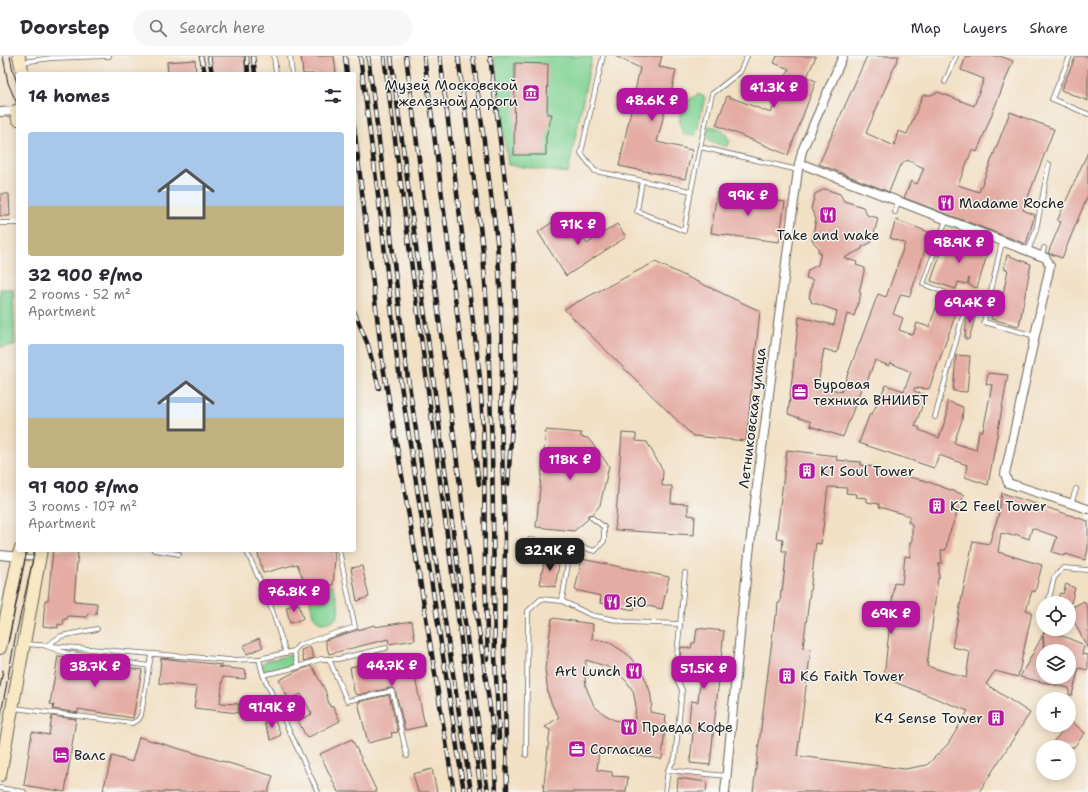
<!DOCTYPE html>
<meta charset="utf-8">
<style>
:root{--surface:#fff;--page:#f7f7f7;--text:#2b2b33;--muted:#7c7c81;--line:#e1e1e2;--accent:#b5179e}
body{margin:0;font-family:"Shantell Sans",sans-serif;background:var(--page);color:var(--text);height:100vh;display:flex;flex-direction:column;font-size:15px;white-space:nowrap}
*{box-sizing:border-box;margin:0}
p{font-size:13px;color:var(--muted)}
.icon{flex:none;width:22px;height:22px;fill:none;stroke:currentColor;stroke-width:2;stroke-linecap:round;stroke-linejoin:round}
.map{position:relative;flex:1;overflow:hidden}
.sheet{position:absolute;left:16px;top:16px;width:340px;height:480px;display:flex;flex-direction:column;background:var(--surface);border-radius:4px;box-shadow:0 2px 10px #0003}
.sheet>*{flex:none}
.buttons{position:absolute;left:1036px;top:540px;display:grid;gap:8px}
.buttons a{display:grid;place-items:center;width:40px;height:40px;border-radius:50%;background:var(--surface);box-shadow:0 2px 10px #0003;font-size:20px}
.price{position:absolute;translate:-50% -34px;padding:0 9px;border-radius:8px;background:var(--accent);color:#fff;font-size:13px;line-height:26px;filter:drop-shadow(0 1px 2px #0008)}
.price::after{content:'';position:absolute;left:50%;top:24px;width:12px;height:9px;margin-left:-6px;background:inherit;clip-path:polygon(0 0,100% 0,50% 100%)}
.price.selected{background:#222;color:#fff}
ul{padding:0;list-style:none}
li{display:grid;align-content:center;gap:8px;height:212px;padding:0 12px}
li span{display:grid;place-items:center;height:124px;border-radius:4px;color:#555}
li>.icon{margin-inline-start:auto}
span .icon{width:72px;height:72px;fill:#fffc;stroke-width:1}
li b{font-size:17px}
h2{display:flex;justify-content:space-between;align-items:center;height:48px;padding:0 12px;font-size:17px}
header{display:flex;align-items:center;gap:24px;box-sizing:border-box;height:56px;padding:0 20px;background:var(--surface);border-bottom:1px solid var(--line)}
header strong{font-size:19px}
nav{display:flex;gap:22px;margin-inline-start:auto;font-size:14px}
.search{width:280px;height:36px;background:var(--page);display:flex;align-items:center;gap:10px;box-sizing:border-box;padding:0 14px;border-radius:22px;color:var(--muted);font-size:15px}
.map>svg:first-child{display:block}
.green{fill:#82d394;stroke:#4f7858}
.building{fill:#e4aca3;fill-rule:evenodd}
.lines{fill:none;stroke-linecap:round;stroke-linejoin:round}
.service-casing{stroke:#676157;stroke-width:5.5}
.minor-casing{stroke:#676157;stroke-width:10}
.secondary-casing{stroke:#676157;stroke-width:14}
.service{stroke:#fff;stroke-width:4}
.minor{stroke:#fff;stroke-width:8}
.secondary{stroke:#f8e8c3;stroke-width:12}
.tram{stroke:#1c1c1c;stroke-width:1}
.rail-casing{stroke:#1c1c1c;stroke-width:4.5}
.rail{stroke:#f6f6f2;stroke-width:3;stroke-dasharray:9;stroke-linecap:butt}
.labels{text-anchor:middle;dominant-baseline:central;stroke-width:3;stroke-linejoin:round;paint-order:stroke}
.poi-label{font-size:14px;fill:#1c1c1c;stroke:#f6f6f2;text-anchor:start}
.street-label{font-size:14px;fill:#1c1c1c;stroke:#f6f6f2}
</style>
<header>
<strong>Doorstep</strong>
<div class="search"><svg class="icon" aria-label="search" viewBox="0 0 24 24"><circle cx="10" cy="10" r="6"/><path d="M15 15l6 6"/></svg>Search here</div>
<nav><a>Map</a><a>Layers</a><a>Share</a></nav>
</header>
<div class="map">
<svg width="1088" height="736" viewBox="0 0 1088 736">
<rect width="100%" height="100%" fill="#f6f6f2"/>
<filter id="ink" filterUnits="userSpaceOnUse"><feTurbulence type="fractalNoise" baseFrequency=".025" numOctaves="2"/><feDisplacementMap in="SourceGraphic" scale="8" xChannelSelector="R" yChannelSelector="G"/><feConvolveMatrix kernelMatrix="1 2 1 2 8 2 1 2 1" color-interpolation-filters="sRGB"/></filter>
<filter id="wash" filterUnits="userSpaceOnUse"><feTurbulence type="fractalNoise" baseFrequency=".012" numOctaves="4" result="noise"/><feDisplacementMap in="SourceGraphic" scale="16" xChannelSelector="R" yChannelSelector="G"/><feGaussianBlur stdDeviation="0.9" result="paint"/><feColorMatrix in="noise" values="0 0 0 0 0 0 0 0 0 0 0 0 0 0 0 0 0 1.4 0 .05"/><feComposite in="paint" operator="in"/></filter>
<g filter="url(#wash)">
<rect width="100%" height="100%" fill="#f2e0c5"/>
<!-- green -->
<g class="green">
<polygon points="494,0 592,0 568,117 508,109"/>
<path d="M698,38L705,41L696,79H684C679,69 677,57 685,48C688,44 694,41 698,38Z"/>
<path d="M708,70C721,72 725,75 730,86L726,91L710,85L707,80Z"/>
<polygon points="0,233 13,233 15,290 0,291"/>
<path d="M333,529C337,547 348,567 320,567L313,560L308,535Z"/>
<polygon points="290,599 295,604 293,610 268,615 264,614 262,611 263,607 266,605"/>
</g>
<g id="blocks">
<!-- building -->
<g class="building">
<polygon points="210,0 244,0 246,18 213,18"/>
<polygon points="301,0 334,0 336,18 303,18"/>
<polygon points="615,0 662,0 659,11 676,14 670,43 668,42 657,86 692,94 685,123 619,110 640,12"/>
<polygon points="777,0 816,0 807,21 816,25 788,99 716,69 727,40 771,57 789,13 774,7"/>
<polygon points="867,0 899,0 866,77 894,90 898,75 907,78 923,39 931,39 938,36 974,50 984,23 961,14 966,0 1000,0 1013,5 977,96 972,94 958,129 979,136 1010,56 1054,73 1023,154 1035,159 1026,188 904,142 911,125 917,128 924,112 907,104 899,111 889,136 819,108"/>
<polygon points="1076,0 1088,0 1088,45 1061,34"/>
<polygon points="195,4 196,18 168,18 167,6"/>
<polygon points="515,7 548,8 547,58 552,58 546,81 546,99 514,99"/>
<polygon points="1088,96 1088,139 1062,202 1048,197 1061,166 1057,165"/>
<polygon points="825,133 840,138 844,145 863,151 867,159 878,162 872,186 862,191 862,193 844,202 857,206 856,209 865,212 859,236 861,237 854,260 847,258 837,297 824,293 818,328 841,336 878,238 886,241 896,213 905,187 890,182 896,164 937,179 931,196 925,194 910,240 901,238 893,258 903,262 899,274 913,279 917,267 929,271 939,244 958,252 929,333 914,332 914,335 926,339 915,370 920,372 919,374 939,382 947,359 947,345 963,351 962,364 954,387 976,394 979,375 983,375 992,329 986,328 988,317 1008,319 988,429 965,421 967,409 939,399 934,412 859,387 870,357 872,358 886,329 904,335 911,316 891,307 889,310 875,304 865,331 862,330 843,381 810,370 811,366 788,358 799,261 834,269 837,255 811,246 811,243 809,242 813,224 806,222 808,214 818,209 821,196 818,196 819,192 814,187 812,183 816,163 811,153 815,138"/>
<polygon points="717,136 785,146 779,186 711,177"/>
<polygon points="0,138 9,138 10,160 0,160"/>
<polygon points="554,165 566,183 579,175 587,188 617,168 626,181 566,220 538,176"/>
<polygon points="944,181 988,196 977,232 969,229 969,222 967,228 958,226 956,233 931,225 940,199 937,199"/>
<polygon points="1007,199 1031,208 1019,270 991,263 994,245 1001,247 1008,214 1004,213"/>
<polygon points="655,206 760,255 746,385 693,380 564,253"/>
<polygon points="967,255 976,258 969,283 965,283"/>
<polygon points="956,299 970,300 967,336 953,335"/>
<polygon points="546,374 581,377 581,381 588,382 609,410 600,449 593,458 588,459 588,463 574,475 536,471"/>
<polygon points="622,377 636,378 636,385 647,386 663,415 662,430 672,430 671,447 688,448 688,459 695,460 694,479 615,474"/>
<path d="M787,394L837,400L836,404L861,406V409L875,411L874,414L923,424L964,439L948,481L946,494H941L942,507H939V522H938L927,610L966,622L970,595L952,591L973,485L989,488L998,461L1002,437L1088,465V494L1085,504L1066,498L1065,500L1052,496L1057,481L1032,472L1029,483L1015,478L1014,480L1001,477L998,496L1042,509L1035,536L1032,535L1026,554L1032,556L1018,621L995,615L986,628L1030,657L979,736H753L775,560H777L778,547H780L781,534L782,535L785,511L786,495H782L783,483L776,482ZM828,431L847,432L846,437L857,438L856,441L867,442V446L879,448V451L910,460L908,466L912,468V485L910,486V501L905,500L902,528L894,527L884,622L968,655L948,688L927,709L905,713L797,700L811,593L803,592L816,487L821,488Z"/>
<polygon points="53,494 78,494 74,545 97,547 96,558 88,557 87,561 68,560 67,563 64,563 63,569 58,568 58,572 43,570 45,544 48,544"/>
<polygon points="257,494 334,494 335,501 333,529 308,535 297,508 263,517"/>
<polygon points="545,500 560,503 555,531 540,528"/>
<polygon points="582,503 669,521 662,553 635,547 634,554 600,547 601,540 575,534"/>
<polygon points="362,510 369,541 357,545 351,512"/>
<polygon points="1066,528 1075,532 1071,547 1062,547 1057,545 1060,537 1063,538"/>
<polygon points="1084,545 1088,553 1088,593 1069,555 1069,553"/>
<polygon points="299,548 303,563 290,567 286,551"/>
<path d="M552,562L593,568L592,583L610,587L618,592L627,598L642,615L650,635L652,648L650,656L666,659L662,703L609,696L599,693L597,714L612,716V720L628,721L626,736H543L550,674L545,671L559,661L553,651L548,638L545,613ZM586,604L608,611L619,618L627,626L633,635L636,650L634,667L614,664L604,658L594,650L586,631L585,621Z"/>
<polygon points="412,565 415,584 389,588 388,583 329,598 325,584 374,569 375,571"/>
<polygon points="697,572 724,575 710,709 690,707 693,676 688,676 691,645 698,646 701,615 679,613 681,591 691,592 692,587 695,587"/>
<path d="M1046,573L1082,588L1084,590L1082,598L1088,599V614L1079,612L1072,639H1069V632L1020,621ZM1043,580L1045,595H1069V621H1043Z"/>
<polygon points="259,582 263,591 247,598 243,590"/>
<polygon points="310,591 314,602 304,605 301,594"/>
<polygon points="58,600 142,614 133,662 78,653 78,657 53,653 54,649 50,648"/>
<polygon points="161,602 222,609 218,611 246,614 245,623 223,621 220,647 239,648 238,657 194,652 197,631 159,627"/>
<polygon points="411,602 425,670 405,674 395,633 391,632 356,639 354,635 350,611 387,604 388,607"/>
<polygon points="312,610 325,634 330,651 333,650 340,665 307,682 298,665 312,658 301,638 289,644 279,624 299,614"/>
<polygon points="389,639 398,676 391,677 392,681 368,687 358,646"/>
<polygon points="52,660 76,663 65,736 24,729 32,676 49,679"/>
<polygon points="274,662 281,679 271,684 264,666"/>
<polygon points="1071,665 1085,677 1074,691 1049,691 1067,669 1069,669"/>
<polygon points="139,681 273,720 268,736 109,736 103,734 112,700 132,706"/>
<polygon points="352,683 367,715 377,736 338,736 328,715 320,698"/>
<polygon points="432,713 437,736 418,736 413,718"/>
<polygon points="678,722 707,726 706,736 677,736"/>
</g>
</g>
</g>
<g filter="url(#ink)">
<use href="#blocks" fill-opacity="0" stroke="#676157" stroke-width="1"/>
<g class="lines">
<defs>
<g id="service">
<polyline points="274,0 276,18"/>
<polyline points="290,0 292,18"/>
<polyline points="603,0 581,97 595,115 691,135 700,91"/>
<polyline points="747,0 740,16 712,38 700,91 798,114"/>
<polyline points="1070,0 1052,43 1088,58"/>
<polyline points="22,6 52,2 109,0"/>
<polyline points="945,26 956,0"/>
<polyline points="642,125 637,155 684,175 691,135"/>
<polyline points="895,156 898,145"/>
<polyline points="0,167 18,167"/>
<polyline points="1006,187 1001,190 984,266 1035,280"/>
<polyline points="1028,195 1036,174 1049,108"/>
<polyline points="1042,200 1044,192"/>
<polyline points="935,361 963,260 965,244 923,228 946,164"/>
<polyline points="1071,448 1076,433"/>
<polyline points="530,484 571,488 595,495 604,485 604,471 591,461"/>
<polyline points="154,494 179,498"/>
<polyline points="246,494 268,542 286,597"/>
<polyline points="20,501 37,503"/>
<polyline points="562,545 571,488"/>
<polyline points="1048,547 1054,522 1063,512 1088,514"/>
<polyline points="97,573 61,580 46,590 66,597 149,610"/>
<polyline points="26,588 230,604 259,603"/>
<polyline points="294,595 299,589 355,571 339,494"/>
<polyline points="329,603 347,645 392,635 407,700"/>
<polyline points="298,611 321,603 338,603 386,592"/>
<polyline points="263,619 298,611 294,595 259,603 263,619 318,736"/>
<polyline points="14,652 132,667 138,664 141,659 151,599"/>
<polyline points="526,699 528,555 541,543 562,545 591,559 626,566 680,568"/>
<polyline points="668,714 726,720"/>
<polyline points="0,732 24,736"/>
<polyline points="665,736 668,714 675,702 682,634 675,619 685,517"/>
</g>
<g id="minor">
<polyline points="0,56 16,55"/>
<polyline points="799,107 1046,202 1050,210 1005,418 1008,427 1088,453"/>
<polyline points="0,499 19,501"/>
<polyline points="725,736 741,567 755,446 798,114 802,95 843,0"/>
</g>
<g id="secondary">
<polyline points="19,0 23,18"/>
<polyline points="18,54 16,55 18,63"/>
<polyline points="0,592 20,494"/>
<polyline points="0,719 41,494"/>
</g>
</defs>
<!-- service casing -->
<use href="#service" class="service-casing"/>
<!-- minor casing -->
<use href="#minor" class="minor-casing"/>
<!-- secondary casing -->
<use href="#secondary" class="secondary-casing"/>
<!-- service -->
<use href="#service" class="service"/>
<!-- minor -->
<use href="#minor" class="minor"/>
<!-- secondary -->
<use href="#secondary" class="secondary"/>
<!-- tram -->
<g class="tram">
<polyline points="3,0 8,27 18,50"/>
<polyline points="10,0 13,15 18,30"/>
<polyline points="8,588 27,494"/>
<polyline points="0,631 3,614"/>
<polyline points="0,664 15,583 35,494"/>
</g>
<defs>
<g id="rail">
<polyline points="201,0 205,18"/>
<polyline points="209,0 212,18"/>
<polyline points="247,0 248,18"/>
<polyline points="253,0 255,18"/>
<polyline points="345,0 347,18"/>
<polyline points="360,0 380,154 397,303 464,736"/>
<polyline points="368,0 388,154 405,302 471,736"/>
<polyline points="384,0 481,736"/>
<polyline points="391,0 483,704 488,736"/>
<polyline points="406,0 473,533 493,673 496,736"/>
<polyline points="424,0 479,428"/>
<polyline points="440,0 480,322 484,389 485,520 488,603"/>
<polyline points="458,0 482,186 487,253 492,394 495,599 499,682"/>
<polyline points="473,0 497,185 501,246 502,313 501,364 505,481 504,597 507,736"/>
<polyline points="490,0 514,201 516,308 508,428"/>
<polyline points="354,70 383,310 419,518 454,736"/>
<polyline points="354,255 368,289 379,332"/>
</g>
</defs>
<!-- rail casing -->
<use href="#rail" class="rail-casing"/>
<!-- rail -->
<use href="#rail" class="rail"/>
</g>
</g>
<!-- icons -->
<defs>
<symbol id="museum-square" viewBox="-11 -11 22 22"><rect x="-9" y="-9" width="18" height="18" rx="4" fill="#b5179e" stroke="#f6f6f2"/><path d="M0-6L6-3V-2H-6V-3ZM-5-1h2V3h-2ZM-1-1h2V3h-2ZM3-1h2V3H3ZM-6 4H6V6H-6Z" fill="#fff"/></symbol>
<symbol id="restaurant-square" viewBox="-11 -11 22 22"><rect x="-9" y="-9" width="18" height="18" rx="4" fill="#b5179e" stroke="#f6f6f2"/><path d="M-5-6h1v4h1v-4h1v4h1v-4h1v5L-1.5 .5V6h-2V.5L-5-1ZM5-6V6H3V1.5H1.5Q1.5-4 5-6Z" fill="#fff"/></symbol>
<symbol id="office-square" viewBox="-11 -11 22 22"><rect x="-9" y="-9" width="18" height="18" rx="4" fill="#b5179e" stroke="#f6f6f2"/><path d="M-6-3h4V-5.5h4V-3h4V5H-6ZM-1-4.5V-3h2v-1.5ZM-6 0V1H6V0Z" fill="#fff"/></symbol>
<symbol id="building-square" viewBox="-11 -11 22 22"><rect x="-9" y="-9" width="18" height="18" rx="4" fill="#b5179e" stroke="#f6f6f2"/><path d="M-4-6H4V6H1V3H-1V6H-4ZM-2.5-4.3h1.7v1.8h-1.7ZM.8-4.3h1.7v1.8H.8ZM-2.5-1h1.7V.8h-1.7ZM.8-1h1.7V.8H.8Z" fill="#fff"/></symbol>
<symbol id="hotel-square" viewBox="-11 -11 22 22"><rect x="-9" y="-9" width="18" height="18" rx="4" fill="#b5179e" stroke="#f6f6f2"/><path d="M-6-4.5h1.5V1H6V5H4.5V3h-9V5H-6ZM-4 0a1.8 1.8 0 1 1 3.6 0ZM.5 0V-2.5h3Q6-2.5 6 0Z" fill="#fff"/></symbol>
</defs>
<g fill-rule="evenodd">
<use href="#museum-square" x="521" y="27" width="20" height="20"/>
<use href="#restaurant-square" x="936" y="137" width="20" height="20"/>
<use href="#restaurant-square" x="818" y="149" width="20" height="20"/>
<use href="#office-square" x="790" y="326" width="20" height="20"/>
<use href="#building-square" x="797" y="405" width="20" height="20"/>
<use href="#building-square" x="927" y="440" width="20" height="20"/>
<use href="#restaurant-square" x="602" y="536" width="20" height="20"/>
<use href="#restaurant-square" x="624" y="605" width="20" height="20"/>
<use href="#building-square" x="777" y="610" width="20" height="20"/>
<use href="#building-square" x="986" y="652" width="20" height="20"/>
<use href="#restaurant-square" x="619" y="661" width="20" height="20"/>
<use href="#office-square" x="567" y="683" width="20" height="20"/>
<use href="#hotel-square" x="51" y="689" width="20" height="20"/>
</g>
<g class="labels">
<!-- poi labels -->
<g class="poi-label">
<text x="518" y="29" text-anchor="end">Музей Московской<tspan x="518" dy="16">железной дороги</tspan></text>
<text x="959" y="147">Madame Roche</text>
<text x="828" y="179" text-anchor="middle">Take and wake</text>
<text x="813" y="328">Буровая<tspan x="813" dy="16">техника ВНИИБТ</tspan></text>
<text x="820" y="415">К1 Soul Tower</text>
<text x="950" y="450">К2 Feel Tower</text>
<text x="625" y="546">SiO</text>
<text x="621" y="615" text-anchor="end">Art Lunch</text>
<text x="800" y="620">К6 Faith Tower</text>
<text x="983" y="662" text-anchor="end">К4 Sense Tower</text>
<text x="642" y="671">Правда Кофе</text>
<text x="590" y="693">Согласие</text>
<text x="74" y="699">Валс</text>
</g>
<!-- street labels -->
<g class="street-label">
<text transform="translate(752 362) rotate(-83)">Летниковская улица</text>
</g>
</g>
</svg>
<div class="buttons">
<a><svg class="icon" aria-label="locate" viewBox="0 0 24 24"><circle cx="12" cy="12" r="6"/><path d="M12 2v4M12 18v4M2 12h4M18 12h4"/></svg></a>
<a><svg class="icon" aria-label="layers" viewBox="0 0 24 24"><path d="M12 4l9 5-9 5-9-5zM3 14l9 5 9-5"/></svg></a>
<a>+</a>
<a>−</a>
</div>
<b class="price" style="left:774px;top:53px">41.3K ₽</b>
<b class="price" style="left:652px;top:66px">48.6K ₽</b>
<b class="price" style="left:748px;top:161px">99K ₽</b>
<b class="price" style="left:578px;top:190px">71K ₽</b>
<b class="price" style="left:959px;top:208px">98.9K ₽</b>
<b class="price" style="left:970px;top:268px">69.4K ₽</b>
<b class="price" style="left:570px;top:425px">118K ₽</b>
<b class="price selected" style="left:550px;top:516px">32.9K ₽</b>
<b class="price" style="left:294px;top:557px">76.8K ₽</b>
<b class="price" style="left:891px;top:579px">69K ₽</b>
<b class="price" style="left:392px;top:631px">44.7K ₽</b>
<b class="price" style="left:95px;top:632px">38.7K ₽</b>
<b class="price" style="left:704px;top:634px">51.5K ₽</b>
<b class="price" style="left:272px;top:673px">91.9K ₽</b>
<section class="sheet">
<h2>14 homes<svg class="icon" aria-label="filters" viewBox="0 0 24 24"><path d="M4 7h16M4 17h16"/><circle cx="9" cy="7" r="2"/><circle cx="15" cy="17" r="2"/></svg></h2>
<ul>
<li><span style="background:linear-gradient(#a9c7e8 60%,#c2b280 0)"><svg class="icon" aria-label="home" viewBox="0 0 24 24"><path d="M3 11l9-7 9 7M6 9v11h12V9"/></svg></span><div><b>32 900 ₽/mo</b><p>2 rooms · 52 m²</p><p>Apartment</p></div></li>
<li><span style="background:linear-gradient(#a9c7e8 60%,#c2b280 0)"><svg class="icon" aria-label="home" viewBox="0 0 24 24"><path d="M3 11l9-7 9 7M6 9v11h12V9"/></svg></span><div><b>91 900 ₽/mo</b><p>3 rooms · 107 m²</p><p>Apartment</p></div></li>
</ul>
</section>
</div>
